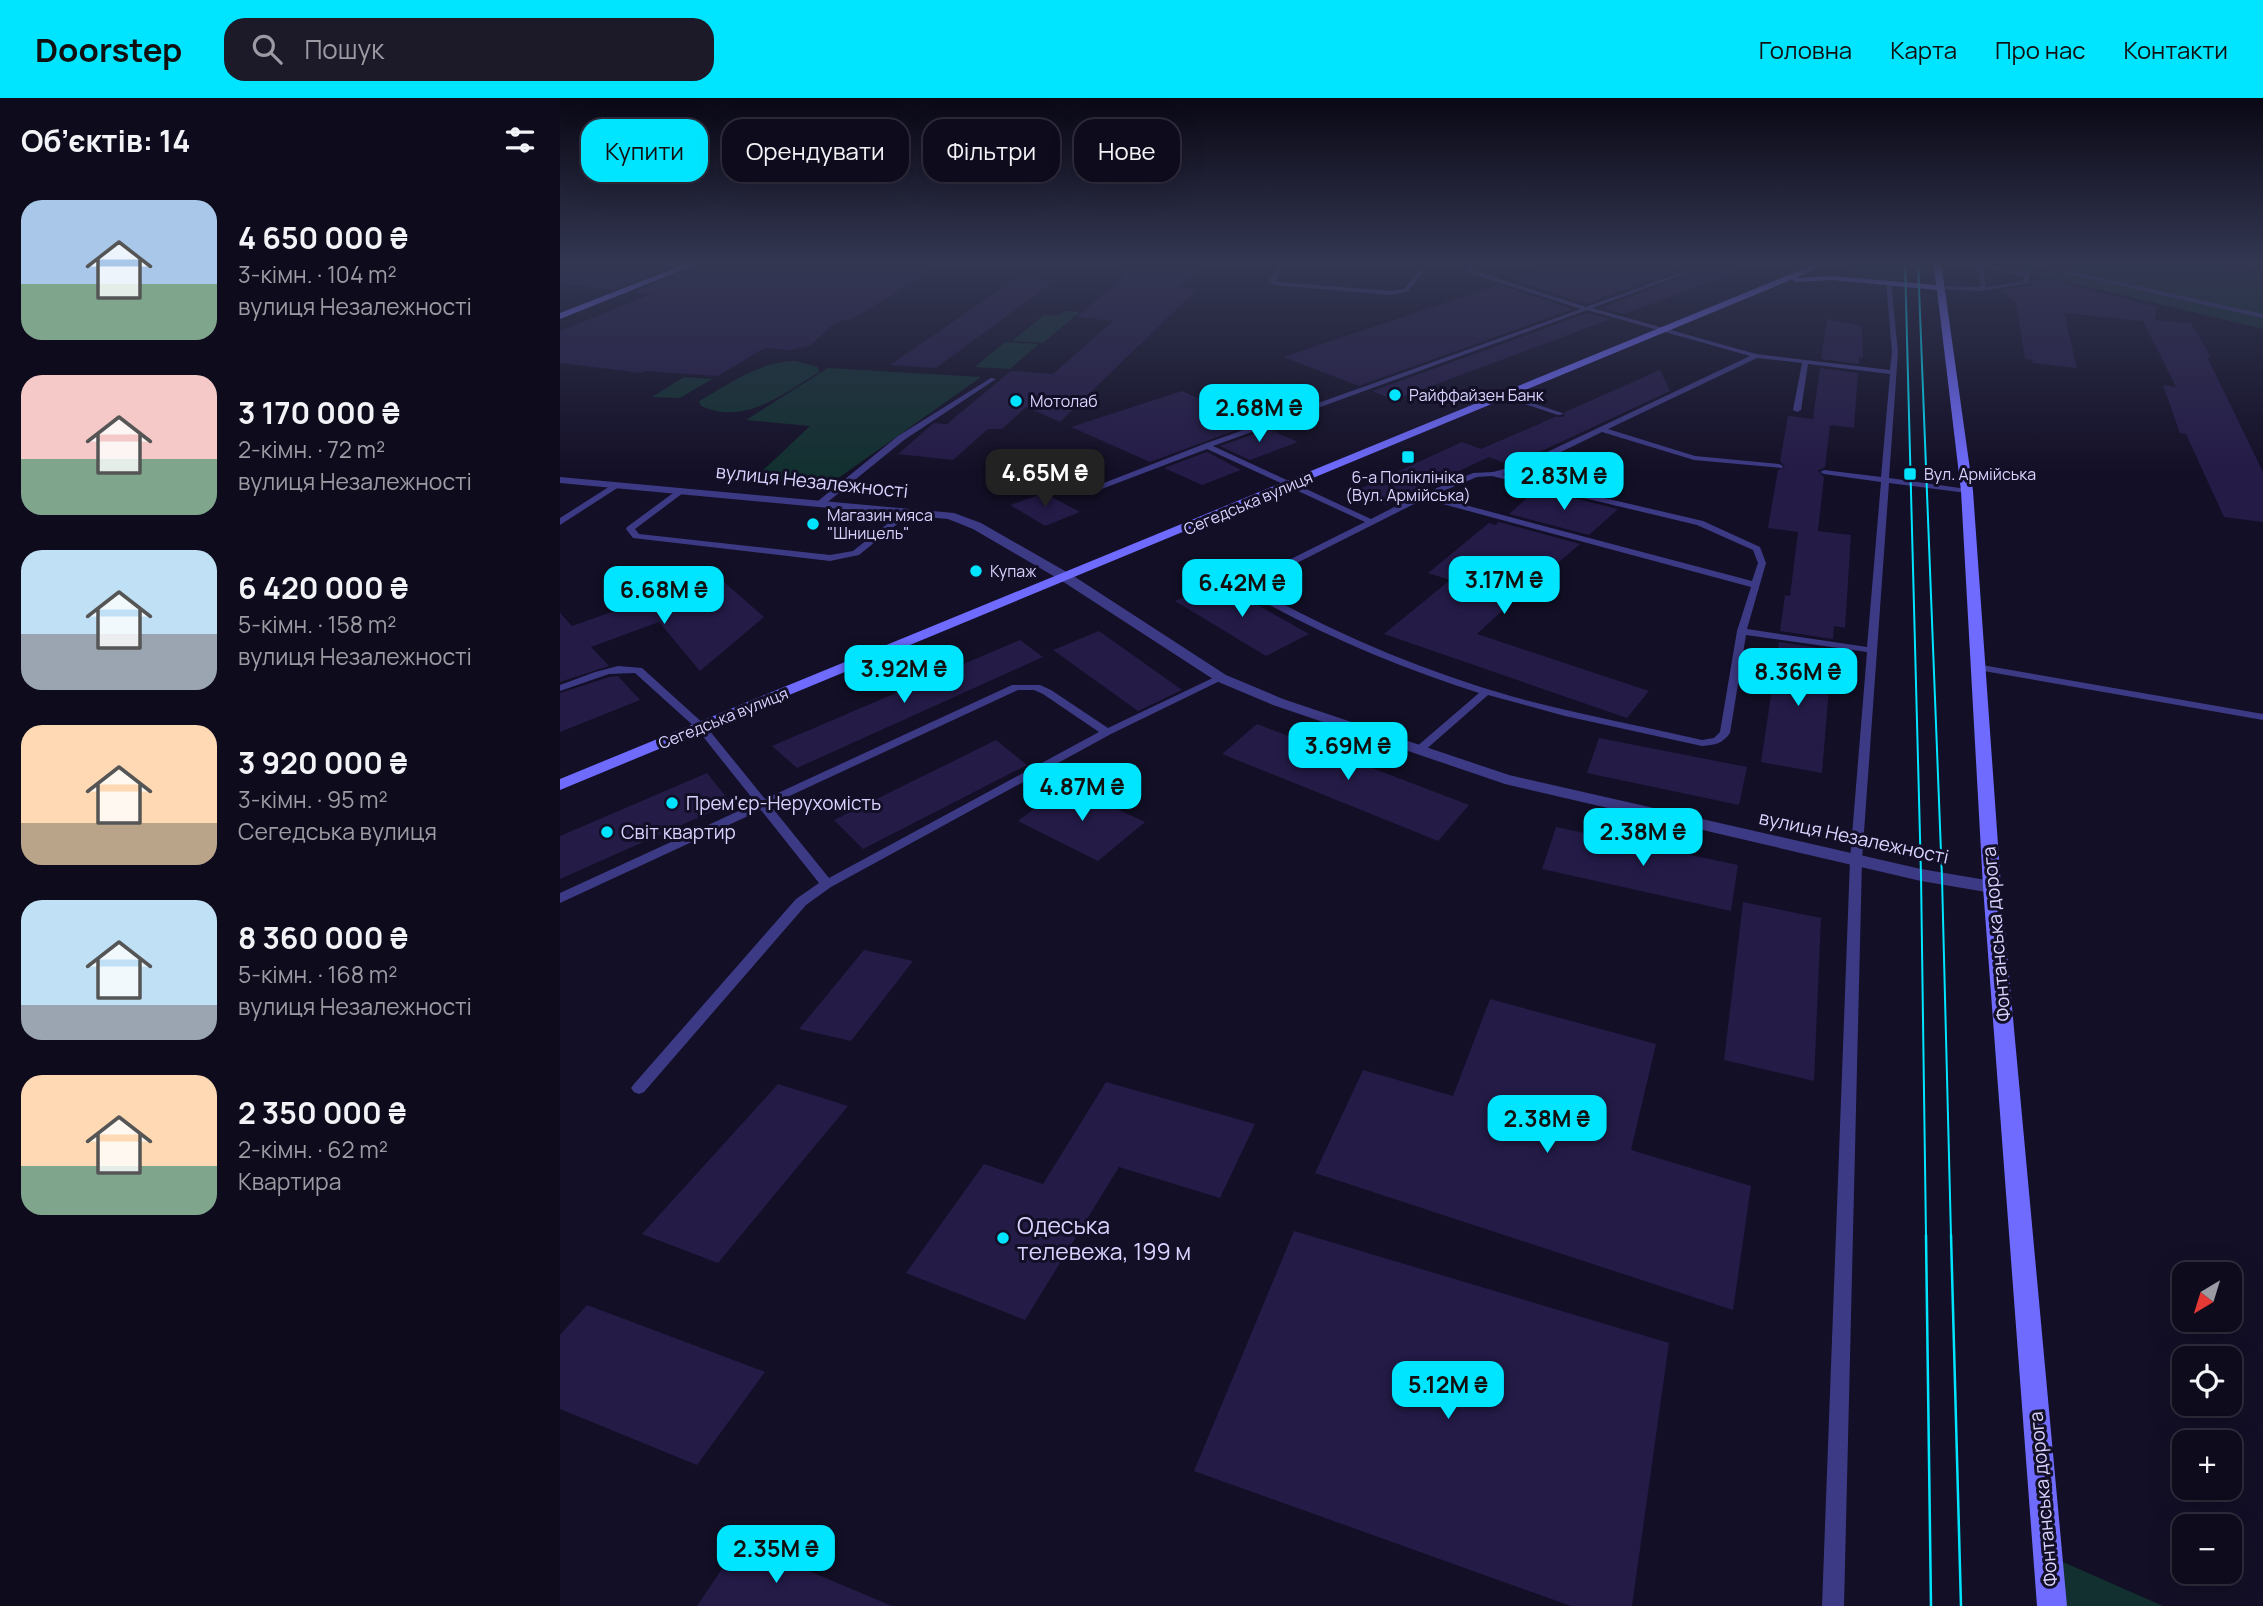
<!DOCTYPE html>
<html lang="uk">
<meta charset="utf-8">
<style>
:root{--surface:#0e0b1c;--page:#1c1929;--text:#f1f3f6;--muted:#9b9ba3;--line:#2e2b3b;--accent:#00e5ff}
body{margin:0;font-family:Manrope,sans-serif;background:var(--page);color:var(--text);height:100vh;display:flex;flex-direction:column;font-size:26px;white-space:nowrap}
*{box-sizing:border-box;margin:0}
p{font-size:23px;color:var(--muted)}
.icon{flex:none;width:38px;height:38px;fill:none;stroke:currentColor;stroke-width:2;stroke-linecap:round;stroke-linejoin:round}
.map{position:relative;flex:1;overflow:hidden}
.sheet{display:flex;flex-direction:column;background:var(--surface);width:560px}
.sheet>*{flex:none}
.guide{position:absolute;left:21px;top:21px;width:665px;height:63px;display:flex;gap:14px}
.needle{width:46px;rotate:218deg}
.tools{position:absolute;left:1612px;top:1164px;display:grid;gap:14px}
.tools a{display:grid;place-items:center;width:70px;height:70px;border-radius:14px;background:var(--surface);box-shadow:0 7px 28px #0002,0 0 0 2px var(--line);font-size:35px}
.price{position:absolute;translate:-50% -60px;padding:0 16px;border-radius:14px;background:var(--accent);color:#111;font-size:23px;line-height:46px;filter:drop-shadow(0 2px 4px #0008)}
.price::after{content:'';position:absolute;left:50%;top:42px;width:21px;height:16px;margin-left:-10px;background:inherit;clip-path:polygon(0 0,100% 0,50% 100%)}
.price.active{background:#222;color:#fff}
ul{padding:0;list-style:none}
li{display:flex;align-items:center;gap:21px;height:175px;padding:0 21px}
li span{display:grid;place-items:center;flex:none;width:196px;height:140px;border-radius:21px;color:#555}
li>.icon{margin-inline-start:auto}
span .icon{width:84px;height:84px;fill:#fffc;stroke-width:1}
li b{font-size:30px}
h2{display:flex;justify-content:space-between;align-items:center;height:84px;padding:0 21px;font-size:30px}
.tag{padding:0 24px;border-radius:21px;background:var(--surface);box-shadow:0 7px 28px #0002,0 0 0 2px var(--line);font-size:24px;line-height:63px}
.tag.active{background:var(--accent);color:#111}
header{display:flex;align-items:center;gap:42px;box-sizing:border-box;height:98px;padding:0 35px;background:var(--accent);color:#111}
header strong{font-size:33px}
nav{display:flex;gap:38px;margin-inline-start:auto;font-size:24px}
.search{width:490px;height:63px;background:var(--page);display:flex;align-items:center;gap:18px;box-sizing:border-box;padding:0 24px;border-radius:21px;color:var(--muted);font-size:26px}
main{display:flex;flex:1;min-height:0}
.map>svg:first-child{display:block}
.green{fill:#12302f}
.building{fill:#241b47}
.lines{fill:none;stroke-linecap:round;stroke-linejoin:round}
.lane{fill:#3d3a85;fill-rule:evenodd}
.street{fill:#3d3a85;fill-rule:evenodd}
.secondary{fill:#6f6bff;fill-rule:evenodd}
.tram-far1{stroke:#00e5ff;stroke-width:2}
.tram{stroke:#00e5ff;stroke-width:2.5}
.poi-dot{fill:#00e5ff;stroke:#130f26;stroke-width:2.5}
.labels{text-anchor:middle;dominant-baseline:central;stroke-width:6;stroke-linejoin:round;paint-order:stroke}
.far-poi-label{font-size:16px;fill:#d9d4ff;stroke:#130f26;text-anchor:start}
.far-street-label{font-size:16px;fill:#d9d4ff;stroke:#130f26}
.street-label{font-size:19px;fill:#d9d4ff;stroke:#130f26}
.poi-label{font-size:19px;fill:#d9d4ff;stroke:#130f26;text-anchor:start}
.near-poi-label{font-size:23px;fill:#d9d4ff;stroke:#130f26;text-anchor:start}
</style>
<header>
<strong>Doorstep</strong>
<div class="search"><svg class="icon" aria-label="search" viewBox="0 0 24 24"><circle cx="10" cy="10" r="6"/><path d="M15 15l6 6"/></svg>Пошук</div>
<nav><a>Головна</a><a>Карта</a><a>Про нас</a><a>Контакти</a></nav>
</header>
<main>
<section class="sheet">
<h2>Об’єктів: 14<svg class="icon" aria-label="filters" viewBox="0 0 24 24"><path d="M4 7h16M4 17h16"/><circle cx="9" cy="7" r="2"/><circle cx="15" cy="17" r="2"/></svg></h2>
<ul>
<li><span style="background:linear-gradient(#a9c7e8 60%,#7fa58c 0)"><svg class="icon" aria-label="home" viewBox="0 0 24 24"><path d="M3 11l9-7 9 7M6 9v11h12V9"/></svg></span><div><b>4 650 000 ₴</b><p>3-кімн. · 104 m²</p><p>вулиця Незалежності</p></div></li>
<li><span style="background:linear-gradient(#f6c9c9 60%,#7fa58c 0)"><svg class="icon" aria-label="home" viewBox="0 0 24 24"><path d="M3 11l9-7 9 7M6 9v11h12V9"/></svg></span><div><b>3 170 000 ₴</b><p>2-кімн. · 72 m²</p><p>вулиця Незалежності</p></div></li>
<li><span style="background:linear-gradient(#bfe0f5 60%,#9aa5b1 0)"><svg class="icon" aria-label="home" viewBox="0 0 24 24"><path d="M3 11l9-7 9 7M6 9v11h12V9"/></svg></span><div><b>6 420 000 ₴</b><p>5-кімн. · 158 m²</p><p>вулиця Незалежності</p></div></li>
<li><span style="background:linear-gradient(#ffd9b3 70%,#b9a48a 0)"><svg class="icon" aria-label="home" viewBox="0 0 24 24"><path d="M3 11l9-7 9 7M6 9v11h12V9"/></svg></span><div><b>3 920 000 ₴</b><p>3-кімн. · 95 m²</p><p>Сегедська вулиця</p></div></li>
<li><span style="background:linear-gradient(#bfe0f5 75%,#9aa5b1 0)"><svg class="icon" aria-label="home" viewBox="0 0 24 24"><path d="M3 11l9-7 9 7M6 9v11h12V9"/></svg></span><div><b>8 360 000 ₴</b><p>5-кімн. · 168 m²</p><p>вулиця Незалежності</p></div></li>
<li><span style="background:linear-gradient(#ffd9b3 65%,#7fa58c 0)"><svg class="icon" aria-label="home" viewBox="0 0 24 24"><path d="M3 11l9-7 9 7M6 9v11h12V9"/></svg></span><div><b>2 350 000 ₴</b><p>2-кімн. · 62 m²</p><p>Квартира</p></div></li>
</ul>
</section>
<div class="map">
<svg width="1703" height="1508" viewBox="0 0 1703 1508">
<rect width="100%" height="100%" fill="#130f26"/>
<!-- green -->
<g class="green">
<path d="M1299,164H1371L1372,171L1368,177C1344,185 1310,184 1287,171Z"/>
<polygon points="1425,164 1640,164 1703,177 1703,231"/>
<polygon points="505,213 520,214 483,245 452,243 484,217 507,218 499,217"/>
<polygon points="445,244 479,246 450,271 415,269"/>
<path d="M235,263L258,269L259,274C223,296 185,328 141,308L139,303C171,285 198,264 235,263Z"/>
<polygon points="268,270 421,279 270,386 196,379 250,328 186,322"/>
<polygon points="124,279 152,281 120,300 92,299"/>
<polygon points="1494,1460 1603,1508 1497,1508"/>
</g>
<!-- building -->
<g class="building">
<polygon points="0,164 123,164 53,192 0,186"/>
<polygon points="144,164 192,164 371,174 290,222 282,222 271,228 251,247 231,252 205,250 158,278 85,273 81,275 0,265 0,233 92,196 74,194"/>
<polygon points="553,164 648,164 618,190 637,191 500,324 466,309 442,331 428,331 393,362 338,356 374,325 387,326 451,273 493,276 553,223 517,219 557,185 560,186 558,184 565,179"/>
<polygon points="1005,164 1140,164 1026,206 952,182"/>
<polygon points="1159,164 1193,164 1193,168 1064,216 1041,210"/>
<polygon points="457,180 496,182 376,270 330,267"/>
<polygon points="1481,180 1597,209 1595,222 1631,225 1651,259 1647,259 1703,374 1703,424 1664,419 1626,336 1620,335 1603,287 1616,289 1583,223 1504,215 1517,270 1473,265 1472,262 1465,261 1456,205 1440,192 1469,188 1472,183"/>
<polygon points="939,187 1013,211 799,288 723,259"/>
<polygon points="1027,215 1051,221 834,302 812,293"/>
<polygon points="1267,221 1302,228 1303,260 1299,259 1299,266 1261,261"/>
<polygon points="1260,270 1298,275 1294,330 1270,327 1265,369 1258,373 1264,379 1258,433 1291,437 1285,530 1274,528 1273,541 1220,533 1225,497 1230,498 1238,434 1208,430 1218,372 1225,369 1220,363 1228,318 1253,321"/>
<polygon points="1100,272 1110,293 958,364 950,367 929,359 826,407 795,393 902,344 921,351 995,319 1004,319 1005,314"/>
<polygon points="622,293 695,325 590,364 511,329"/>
<polygon points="708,331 738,344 690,362 660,348"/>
<polygon points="647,354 681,372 642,387 604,370"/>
<polygon points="977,391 1058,411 1029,437 949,416"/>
<polygon points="484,395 520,414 485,428 450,407"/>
<polygon points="939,424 1020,446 999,464 996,463 917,536 1089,593 1067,620 824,536 890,482 868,475 929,425 935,427"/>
<polygon points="156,477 204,519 140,573 99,524 31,549 49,568 0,584 0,515 12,528"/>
<polygon points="657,484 749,536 706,558 615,503"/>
<polygon points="539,533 622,592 578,613 493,552"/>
<polygon points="460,542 483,559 237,670 212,648"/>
<polygon points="1219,544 1272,552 1262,675 1201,664"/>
<polygon points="58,578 80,602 0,634 0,595 49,579"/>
<polygon points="697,626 909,707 878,743 662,656"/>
<polygon points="1039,640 1187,669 1179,707 1027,675"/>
<polygon points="436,642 467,667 303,751 274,722"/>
<polygon points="147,675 171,705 0,781 0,738"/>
<polygon points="503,689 510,689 585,724 538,763 458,723"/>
<polygon points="996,729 1178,767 1171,813 982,771"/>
<polygon points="1183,804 1261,820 1254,983 1164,962"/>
<polygon points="304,852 353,863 291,943 239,931"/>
<polygon points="930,901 1096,946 1071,1052 1191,1088 1173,1212 755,1075 803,972 893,998"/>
<polygon points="546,984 695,1026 660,1100 559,1069 465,1222 346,1175 424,1066 483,1086"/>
<polygon points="218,986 288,1008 158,1165 82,1136"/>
<polygon points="734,1133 1109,1245 1072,1508 1011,1508 634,1373"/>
<polygon points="27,1207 205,1274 137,1367 0,1311 0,1237"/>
<polygon points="180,1444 332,1508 137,1508"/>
</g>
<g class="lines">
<!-- lane -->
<g class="lane">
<polygon points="720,164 725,164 715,183 717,184 831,193 844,191 860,171 865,172 848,193 831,197 714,187 709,183"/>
<path d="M908,164H913L911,171L914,173L1026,209L1149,164H1157L1032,210L1196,256L1330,272L1332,254L1326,185L1331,184L1338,254L1329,380L1407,391L1411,393L1407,395L1329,385L1302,762L1284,1508H1262L1290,762L1307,554L1186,537L1170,635C1162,646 1155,647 1142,648L1005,618L928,597L863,654H855L853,652L855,650L919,595C841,570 767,539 695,499L689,488L697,478L805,424L647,351L531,395L499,383L461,379L457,377L461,375L500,379L531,390L644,346L1021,211L910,175L905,171ZM1027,212L1190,258L962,366L933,374L913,375L848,402L811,421L653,348ZM1197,260L1242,265L1233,312L1237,314L1241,312L1248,266L1330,276L1321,379L1264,372L1260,374L1264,376L1321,384L1307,549L1187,531L1206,465L1200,449L1143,423L942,376L968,370L1042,334L1134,362L1222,370L1223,368L1219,366L1135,358L1048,331ZM932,378L1137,427L1193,452L1198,465L1192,483L871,398L917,379ZM864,401L1191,489L1177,533L1160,634L1154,640L1142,642C1079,627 1016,616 954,599C866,574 782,539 702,495L699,488L703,482Z"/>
<path d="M1409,164H1417L1469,176V185L1420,193L1377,191L1379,188L1419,189L1421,187L1418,168ZM1423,169L1464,178L1463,184L1426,189Z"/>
<polygon points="1457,164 1468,164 1703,216 1703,220"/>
<polygon points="431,280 436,281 344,342 264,407 258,407 258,403 338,338"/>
<polygon points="945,296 1002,315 1004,316 998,317 943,299 943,297"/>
<polygon points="55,385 62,387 0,427 0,420"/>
<polygon points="120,390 127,392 75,431 79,436 270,457 293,453 345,412 352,414 299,457 270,463 73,440 66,431 67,429"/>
<polygon points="1416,566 1703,616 1703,622 1412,571 1411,569"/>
<path d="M58,568L82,570L145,627L205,701L452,587H480L491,592L548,630L657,578L661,577L666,580L551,636L271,789L246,807L84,994L79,996L74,994L71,990L74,986L236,801L259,785L201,712L0,805V795L196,705L137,631L75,575L49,576L0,593V587L35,574ZM458,592H474L483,596L539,634L269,780L210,707Z"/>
</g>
<!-- street -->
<polygon class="street" points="0,379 394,415 421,425 512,477 666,577 723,601 949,677 1361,771 1432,783 1438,784 1441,789 1438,794 1432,795 1361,783 945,686 713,607 656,583 502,483 413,431 388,421 0,385"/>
<!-- secondary -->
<g class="secondary">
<polygon points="131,164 142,164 0,221 0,215"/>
<polygon points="1260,164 1270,164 1236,180 1272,178 1376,187 1373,164 1381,164 1413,393 1441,789 1507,1508 1477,1508 1423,789 1401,393 1377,192 1272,182 1236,184 1233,181 0,692 0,681"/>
</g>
<!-- tram-far1 -->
<g class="tram-far1">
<polyline points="1345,164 1361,777 1366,1138"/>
<polyline points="1358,164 1382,780 1391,1138"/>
</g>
<!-- tram -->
<g class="tram">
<polyline points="1366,1137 1371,1508"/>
<polyline points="1391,1137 1401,1508"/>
</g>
</g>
<!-- sky -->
<linearGradient id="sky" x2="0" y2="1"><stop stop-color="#0a0815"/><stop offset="0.44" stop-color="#333752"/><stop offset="1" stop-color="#333752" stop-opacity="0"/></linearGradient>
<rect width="1703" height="375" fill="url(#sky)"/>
<!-- markers -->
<g class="poi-dot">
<circle cx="835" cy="297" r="7"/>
<circle cx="456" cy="303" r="7"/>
<rect x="841" y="352" width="14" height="14" rx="3.5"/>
<rect x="1343" y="369" width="14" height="14" rx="3.5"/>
<circle cx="253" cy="426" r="7"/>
<circle cx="416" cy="473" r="7"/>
<circle cx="112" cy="705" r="7"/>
<circle cx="47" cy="734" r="7"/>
<circle cx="443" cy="1140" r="7"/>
</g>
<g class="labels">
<!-- far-poi labels -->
<g class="far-poi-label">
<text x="849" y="297">Райффайзен Банк</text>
<text x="470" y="303">Мотолаб</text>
<text x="1364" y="376">Вул. Армійська</text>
<text x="848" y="379" text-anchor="middle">6-а Поліклініка<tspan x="848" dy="18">(Вул. Армійська)</tspan></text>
<text x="267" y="417">Магазин мяса<tspan x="267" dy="18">"Шницель"</tspan></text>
<text x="430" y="473">Купаж</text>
</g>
<!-- far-street labels -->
<g class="far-street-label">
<text transform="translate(688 405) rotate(-23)">Сегедська вулиця</text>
<text transform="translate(163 620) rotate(-22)">Сегедська вулиця</text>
</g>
<!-- street labels -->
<g class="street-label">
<text transform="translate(252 383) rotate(6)">вулиця Незалежності</text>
<text transform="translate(1294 739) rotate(12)">вулиця Незалежності</text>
<text transform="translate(1436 836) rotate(-95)">Фонтанська дорога</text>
<text transform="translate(1483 1401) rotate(-95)">Фонтанська дорога</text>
</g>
<!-- poi labels -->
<g class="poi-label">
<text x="126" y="705">Прем'єр-Нерухомість</text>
<text x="61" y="734">Світ квартир</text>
</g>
<!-- near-poi labels -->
<g class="near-poi-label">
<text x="457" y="1127">Одеська<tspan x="457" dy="26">телевежа, 199 м</tspan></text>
</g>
</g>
</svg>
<div class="tools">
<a><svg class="needle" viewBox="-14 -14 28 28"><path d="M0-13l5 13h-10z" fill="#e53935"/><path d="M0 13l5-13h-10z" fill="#9b9ba3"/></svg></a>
<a><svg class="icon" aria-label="locate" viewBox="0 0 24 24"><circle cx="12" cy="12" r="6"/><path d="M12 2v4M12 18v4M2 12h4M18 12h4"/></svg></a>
<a>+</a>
<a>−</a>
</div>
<b class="price" style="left:699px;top:346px">2.68M ₴</b>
<b class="price active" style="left:485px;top:411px">4.65M ₴</b>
<b class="price" style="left:1004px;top:414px">2.83M ₴</b>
<b class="price" style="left:944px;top:518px">3.17M ₴</b>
<b class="price" style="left:682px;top:521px">6.42M ₴</b>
<b class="price" style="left:104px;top:528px">6.68M ₴</b>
<b class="price" style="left:344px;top:607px">3.92M ₴</b>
<b class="price" style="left:1238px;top:610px">8.36M ₴</b>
<b class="price" style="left:788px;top:684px">3.69M ₴</b>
<b class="price" style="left:522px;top:725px">4.87M ₴</b>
<b class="price" style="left:1083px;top:770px">2.38M ₴</b>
<b class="price" style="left:987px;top:1057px">2.38M ₴</b>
<b class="price" style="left:888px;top:1323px">5.12M ₴</b>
<b class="price" style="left:216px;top:1487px">2.35M ₴</b>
<div class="guide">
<a class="tag active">Купити</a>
<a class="tag">Орендувати</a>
<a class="tag">Фільтри</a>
<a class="tag">Нове</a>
</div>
</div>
</main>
